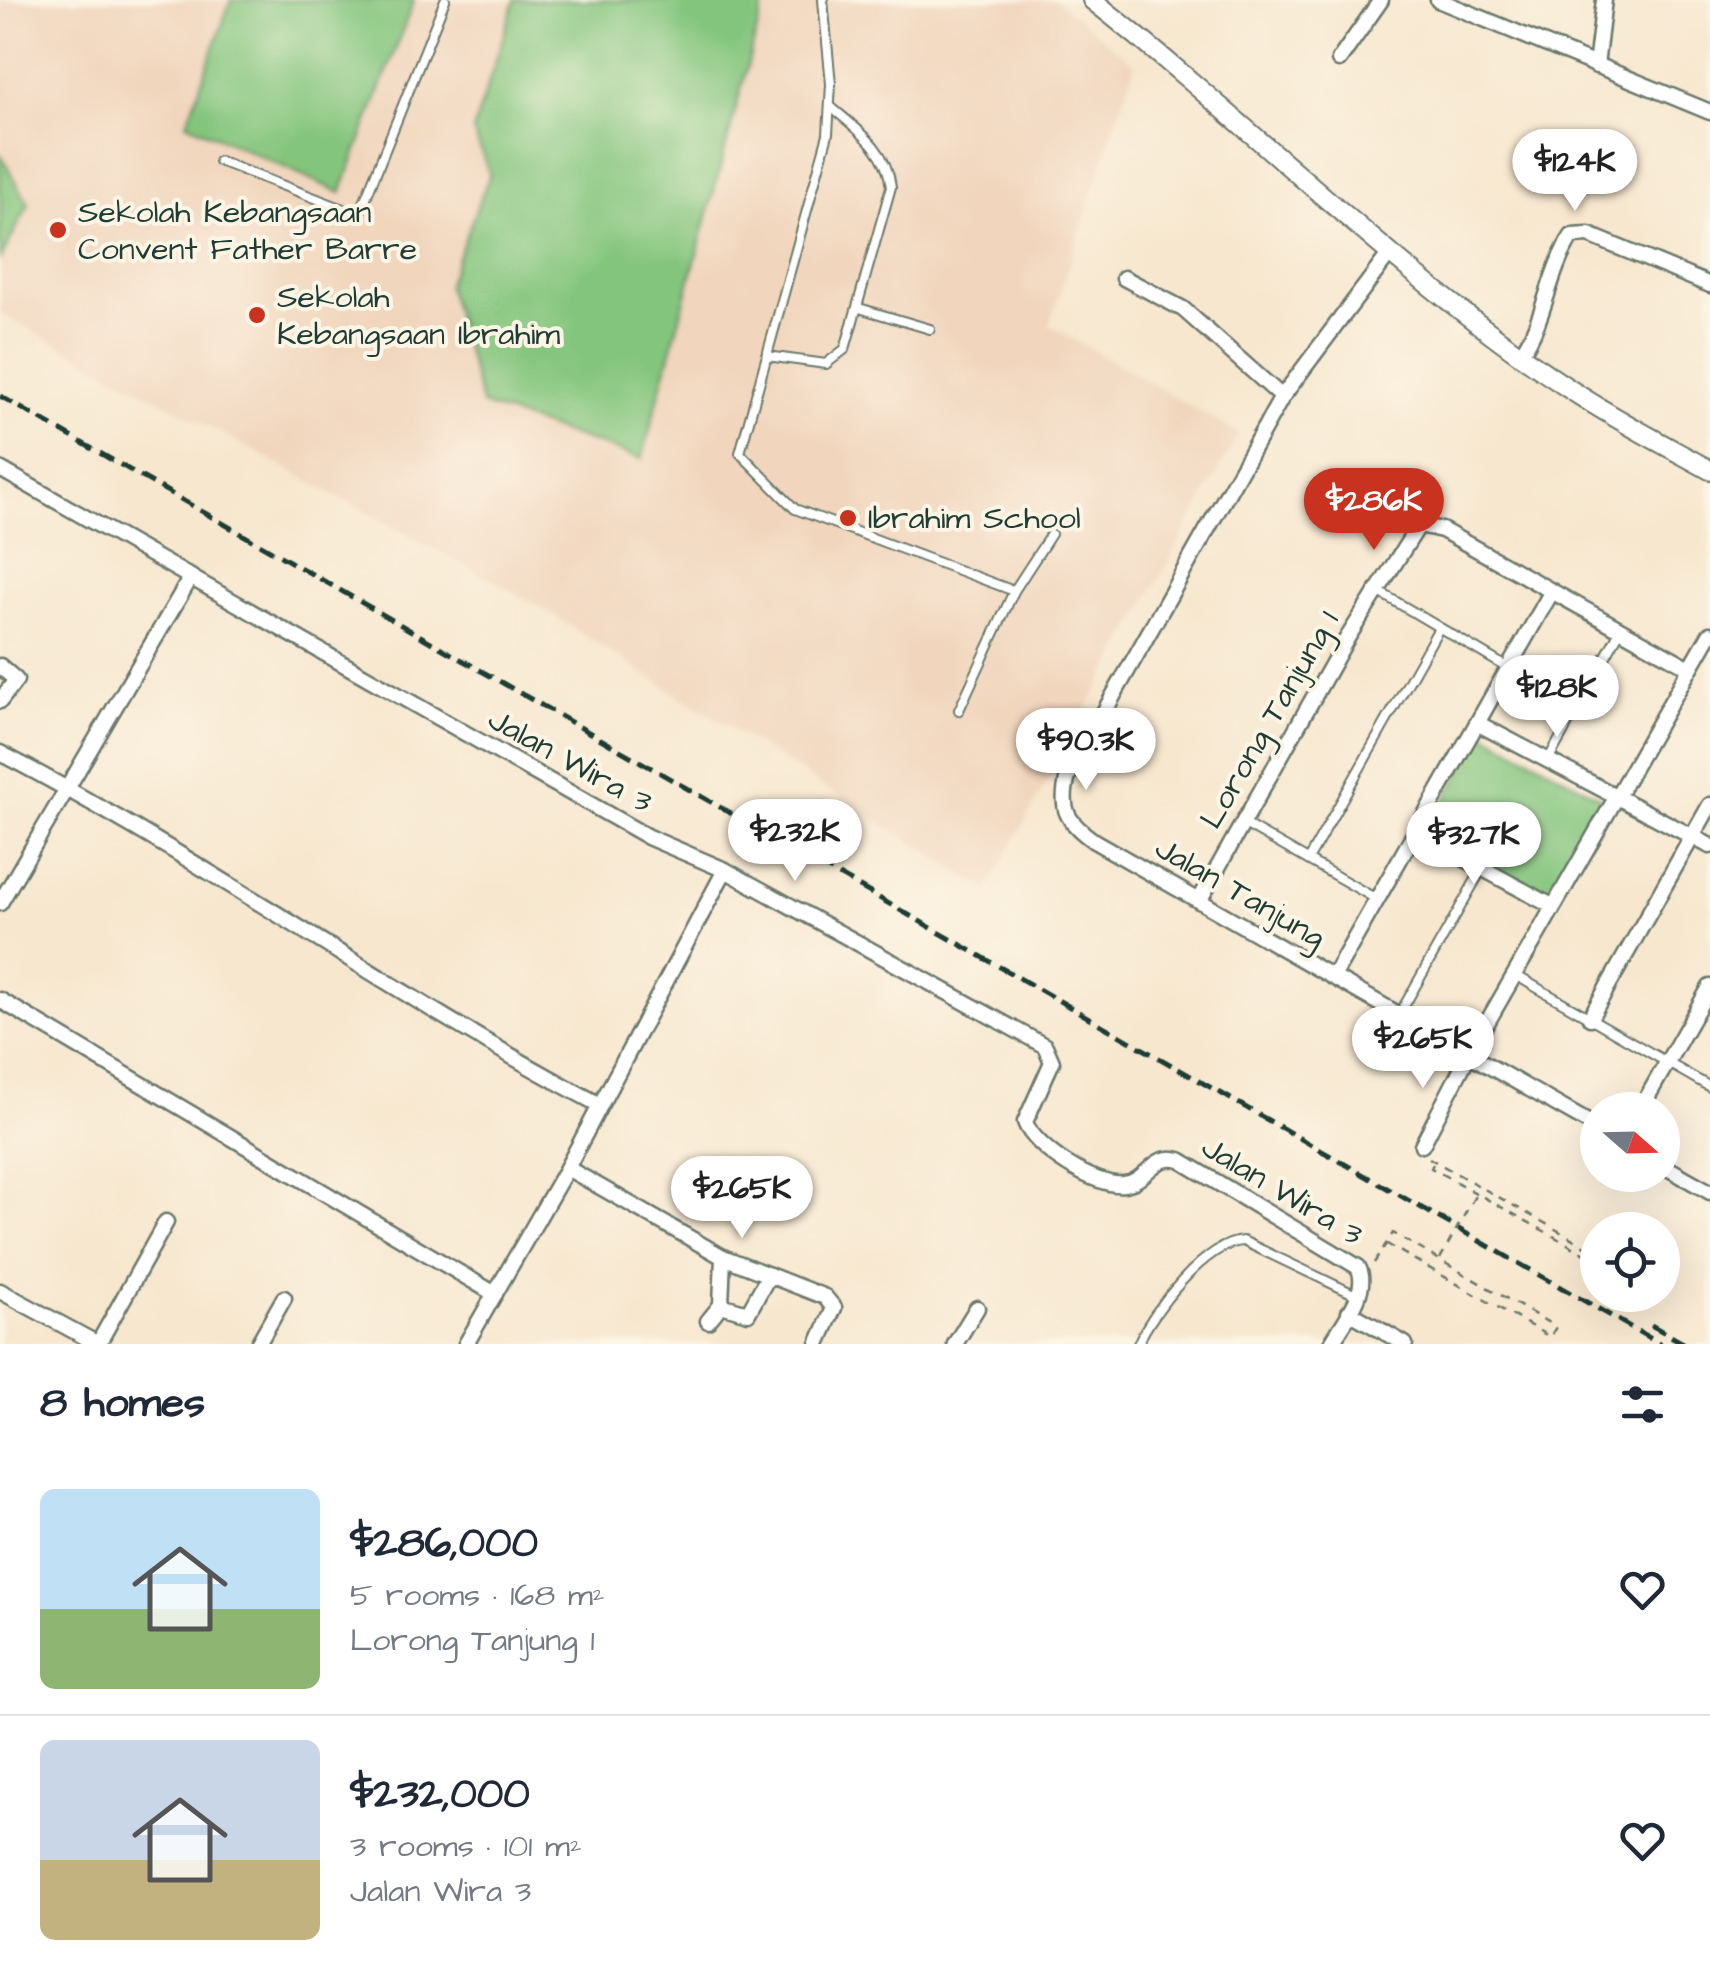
<!DOCTYPE html>
<meta charset="utf-8">
<style>
:root{--surface:#fff;--page:#f6f6f7;--text:#1f2937;--muted:#747a83;--line:#e0e1e3;--accent:#c8321e}
body{margin:0;font-family:"Architects Daughter",sans-serif;background:var(--page);color:var(--text);height:100vh;display:flex;flex-direction:column;font-size:38px;white-space:nowrap}
*{box-sizing:border-box;margin:0}
p{font-size:32px;color:var(--muted)}
.icon{flex:none;width:55px;height:55px;fill:none;stroke:currentColor;stroke-width:2;stroke-linecap:round;stroke-linejoin:round}
.map{position:relative;height:1344px;overflow:hidden}
.details{display:flex;flex-direction:column;background:var(--surface);flex:1}
.details>*{flex:none}
.needle{width:65px;rotate:110deg}
.controls{position:absolute;left:1580px;top:1092px;display:grid;gap:20px}
.controls a{display:grid;place-items:center;width:100px;height:100px;border-radius:50%;background:var(--surface);box-shadow:0 10px 40px #0002;font-size:50px}
.price{position:absolute;translate:-50% -85px;padding:0 22px;border-radius:35px;background:#fff;color:#222;font-size:32px;line-height:65px;filter:drop-shadow(0 2px 5px #0008)}
.price::after{content:'';position:absolute;left:50%;top:60px;width:30px;height:22px;margin-left:-15px;background:inherit;clip-path:polygon(0 0,100% 0,50% 100%)}
.price.on{background:var(--accent);color:#fff}
ul{padding:0;list-style:none}
li{display:flex;align-items:center;gap:30px;height:250px;padding:0 40px}
li+li{border-top:2px solid var(--line)}
li span{display:grid;place-items:center;flex:none;width:280px;height:200px;border-radius:15px;color:#555}
li>.icon{margin-inline-start:auto}
span .icon{width:120px;height:120px;fill:#fffc;stroke-width:1}
li b{font-size:42px}
h2{display:flex;justify-content:space-between;align-items:center;height:120px;padding:0 40px;font-size:42px}
.map>svg:first-child{display:block}
.built{fill:#f1d5bd}
.green{fill:#83c57d;stroke:#518158;stroke-width:2.5}
.lines{fill:none;stroke-linecap:round;stroke-linejoin:round}
.service-casing{stroke:#6b786a;stroke-width:12}
.minor-casing{stroke:#6b786a;stroke-width:19}
.tertiary-casing{stroke:#6b786a;stroke-width:22}
.path{stroke:#6b786a;stroke-width:2.5;stroke-dasharray:8 8;stroke-linecap:butt}
.service{stroke:#fff;stroke-width:8}
.minor{stroke:#fff;stroke-width:14}
.tertiary{stroke:#fff;stroke-width:18}
.rail{stroke:#1f3d34;stroke-width:5;stroke-dasharray:15 8;stroke-linecap:butt}
.path-bridge{stroke:#6b786a;stroke-width:2.5;stroke-dasharray:8 8;stroke-linecap:butt}
.poi-dot{fill:#c8321e;stroke:#fcf5e5;stroke-width:4}
.labels{text-anchor:middle;dominant-baseline:central;stroke-width:8;stroke-linejoin:round;paint-order:stroke}
.poi-label{font-size:32px;fill:#1f3d34;stroke:#fcf5e5;text-anchor:start}
.street-label{font-size:32px;fill:#1f3d34;stroke:#fcf5e5}
</style>
<div class="map">
<svg width="1710" height="1344" viewBox="0 0 1710 1344">
<rect width="100%" height="100%" fill="#fcf5e5"/>
<filter id="ink" filterUnits="userSpaceOnUse"><feTurbulence type="fractalNoise" baseFrequency=".01" numOctaves="2"/><feDisplacementMap in="SourceGraphic" scale="20" xChannelSelector="R" yChannelSelector="G"/><feConvolveMatrix kernelMatrix="1 2 1 2 8 2 1 2 1" color-interpolation-filters="sRGB"/></filter>
<filter id="wash" filterUnits="userSpaceOnUse"><feTurbulence type="fractalNoise" baseFrequency=".0048" numOctaves="4" result="noise"/><feDisplacementMap in="SourceGraphic" scale="40" xChannelSelector="R" yChannelSelector="G"/><feGaussianBlur stdDeviation="2.25" result="paint"/><feColorMatrix in="noise" values="0 0 0 0 0 0 0 0 0 0 0 0 0 0 0 0 0 1.4 0 .05"/><feComposite in="paint" operator="in"/></filter>
<g filter="url(#wash)">
<rect width="100%" height="100%" fill="#f7e7cf"/>
<!-- built -->
<polygon class="built" points="0,0 1055,0 1135,64 1049,325 1239,434 987,890 532,602 0,313"/>
<!-- green -->
<g class="green">
<polygon points="231,0 414,0 341,193 187,123"/>
<polygon points="515,0 765,0 642,459 482,405 447,285 490,174 473,131"/>
<polygon points="0,154 29,204 0,260"/>
<polygon points="1483,732 1605,800 1549,897 1427,832"/>
</g>
</g>
<g filter="url(#ink)">
<g class="lines">
<defs>
<g id="service">
<polyline points="823,0 831,84 828,134 740,453 795,509 1014,591"/>
<polyline points="219,161 359,215 445,0"/>
<polyline points="859,308 930,329"/>
<path d="M767,356L826,364L845,349L891,187C887,149 858,130 831,107"/>
<polyline points="1376,590 1508,668"/>
<polyline points="959,710 1014,591 1051,534"/>
<polyline points="1548,760 1621,629"/>
<polyline points="1243,823 1378,900"/>
<polyline points="1308,860 1439,628"/>
<polyline points="1515,975 1710,1087"/>
<polyline points="1399,1015 1483,867"/>
<path d="M1138,1344C1152,1311 1206,1243 1243,1241L1358,1296"/>
</g>
<g id="minor">
<polyline points="1438,0 1710,112"/>
<polyline points="1339,60 1381,0"/>
<polyline points="1596,66 1604,0"/>
<path d="M1390,253L1282,397L1068,776C1059,809 1067,822 1094,841L1598,1128"/>
<polyline points="1124,278 1183,309 1282,397"/>
<path d="M1521,354C1546,318 1548,272 1572,236L1589,235L1710,285"/>
<path d="M0,469L648,837L725,870L1045,1046L1052,1062L1025,1122C1034,1148 1096,1188 1124,1184C1147,1182 1153,1152 1180,1160L1358,1267C1371,1290 1342,1324 1331,1344"/>
<polyline points="0,666 16,680 0,701"/>
<polyline points="1477,723 1710,846"/>
<path d="M0,753C207,860 395,997 600,1105"/>
<polyline points="1415,832 1552,906"/>
<polyline points="1199,901 1346,640 1419,525 1442,530 1690,668"/>
<polyline points="0,903 191,577"/>
<polyline points="1333,977 1552,591"/>
<polyline points="0,1000 495,1294"/>
<polyline points="1590,1018 1710,805"/>
<polyline points="1640,1110 1710,987"/>
<polyline points="1422,1145 1469,1054 1710,634"/>
<polyline points="1662,1165 1710,1192"/>
<polyline points="567,1168 723,1257 825,1297 834,1308 818,1344"/>
<polyline points="0,1291 98,1344"/>
<polyline points="721,1305 748,1313 769,1275"/>
<polyline points="1349,1312 1405,1344"/>
<polyline points="708,1321 721,1305 723,1257"/>
<polyline points="98,1344 166,1222"/>
<polyline points="258,1344 284,1298"/>
<polyline points="466,1344 567,1168 725,870"/>
<polyline points="955,1344 977,1308"/>
</g>
<path id="tertiary" d="M1092,0C1254,127 1398,276 1571,390C1616,420 1663,444 1710,470"/>
</defs>
<!-- service casing -->
<use href="#service" class="service-casing"/>
<!-- minor casing -->
<use href="#minor" class="minor-casing"/>
<!-- tertiary casing -->
<use href="#tertiary" class="tertiary-casing"/>
<!-- path -->
<g class="path">
<polyline points="1429,1158 1598,1253"/>
<polyline points="1433,1164 1431,1168 1598,1261"/>
<polyline points="1374,1263 1393,1233 1556,1327 1550,1337 1387,1244"/>
</g>
<!-- service -->
<use href="#service" class="service"/>
<!-- minor -->
<use href="#minor" class="minor"/>
<!-- tertiary -->
<use href="#tertiary" class="tertiary"/>
<!-- rail -->
<g class="rail">
<polyline points="0,396 1660,1344"/>
<polyline points="1651,1325 1685,1344"/>
</g>
<!-- path-bridge -->
<polyline class="path-bridge" points="1440,1259 1476,1194"/>
</g>
</g>
<!-- markers -->
<g class="poi-dot">
<circle cx="58" cy="230" r="10"/>
<circle cx="257" cy="315" r="10"/>
<circle cx="848" cy="518" r="10"/>
</g>
<g class="labels">
<!-- poi labels -->
<g class="poi-label">
<text x="78" y="212">Sekolah Kebangsaan<tspan x="78" dy="37">Convent Father Barre</tspan></text>
<text x="277" y="297">Sekolah<tspan x="277" dy="37">Kebangsaan Ibrahim</tspan></text>
<text x="868" y="518">Ibrahim School</text>
</g>
<!-- street labels -->
<g class="street-label">
<text transform="translate(1270 720) rotate(-60)">Lorong Tanjung 1</text>
<text transform="translate(570 761) rotate(29)">Jalan Wira 3</text>
<text transform="translate(1240 893) rotate(30)">Jalan Tanjung</text>
<text transform="translate(1282 1191) rotate(31)">Jalan Wira 3</text>
</g>
</g>
</svg>
<div class="controls">
<a><svg class="needle" viewBox="-14 -14 28 28"><path d="M0-13l5 13h-10z" fill="#e53935"/><path d="M0 13l5-13h-10z" fill="#747a83"/></svg></a>
<a><svg class="icon" aria-label="locate" viewBox="0 0 24 24"><circle cx="12" cy="12" r="6"/><path d="M12 2v4M12 18v4M2 12h4M18 12h4"/></svg></a>
</div>
<b class="price" style="left:1575px;top:214px">$124K</b>
<b class="price on" style="left:1374px;top:553px">$286K</b>
<b class="price" style="left:1557px;top:740px">$128K</b>
<b class="price" style="left:1086px;top:793px">$90.3K</b>
<b class="price" style="left:795px;top:884px">$232K</b>
<b class="price" style="left:1474px;top:887px">$327K</b>
<b class="price" style="left:1423px;top:1091px">$265K</b>
<b class="price" style="left:742px;top:1241px">$265K</b>
</div>
<section class="details">
<h2>8 homes<svg class="icon" aria-label="filters" viewBox="0 0 24 24"><path d="M4 7h16M4 17h16"/><circle cx="9" cy="7" r="2"/><circle cx="15" cy="17" r="2"/></svg></h2>
<ul>
<li><span style="background:linear-gradient(#bfe0f5 60%,#8fb573 0)"><svg class="icon" aria-label="home" viewBox="0 0 24 24"><path d="M3 11l9-7 9 7M6 9v11h12V9"/></svg></span><div><b>$286,000</b><p>5 rooms · 168 m²</p><p>Lorong Tanjung 1</p></div><svg class="icon" aria-label="heart" viewBox="0 0 24 24"><path d="M12 20l-8-8c-3-5 5-10 8-4 3-6 11-1 8 4z"/></svg></li>
<li><span style="background:linear-gradient(#c9d6e8 60%,#c2b280 0)"><svg class="icon" aria-label="home" viewBox="0 0 24 24"><path d="M3 11l9-7 9 7M6 9v11h12V9"/></svg></span><div><b>$232,000</b><p>3 rooms · 101 m²</p><p>Jalan Wira 3</p></div><svg class="icon" aria-label="heart" viewBox="0 0 24 24"><path d="M12 20l-8-8c-3-5 5-10 8-4 3-6 11-1 8 4z"/></svg></li>
</ul>
</section>
